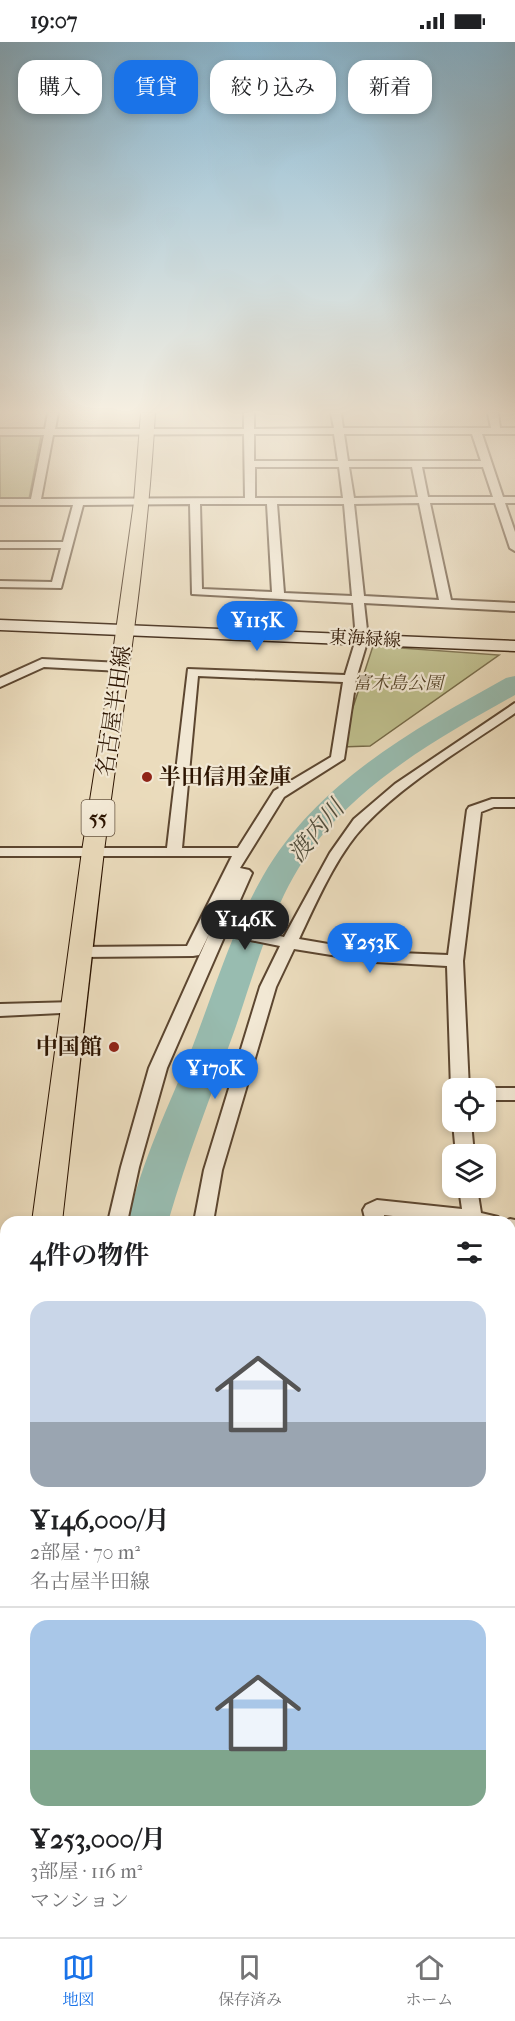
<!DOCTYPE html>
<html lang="ja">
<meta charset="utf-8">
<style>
:root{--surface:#fff;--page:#f2f2f2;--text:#202124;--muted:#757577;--line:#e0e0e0;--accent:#1a73e8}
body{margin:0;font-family:"IM FELL French Canon","Noto Serif JP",serif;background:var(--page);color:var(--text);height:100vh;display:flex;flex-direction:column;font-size:22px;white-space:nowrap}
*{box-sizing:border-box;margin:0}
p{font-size:20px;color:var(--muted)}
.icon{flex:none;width:33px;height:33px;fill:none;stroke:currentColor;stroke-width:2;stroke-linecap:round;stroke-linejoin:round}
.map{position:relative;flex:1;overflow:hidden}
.panel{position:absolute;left:0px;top:1174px;width:516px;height:722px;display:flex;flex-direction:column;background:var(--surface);border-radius:18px 18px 0 0;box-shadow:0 3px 9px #0003}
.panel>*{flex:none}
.hud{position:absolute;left:18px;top:18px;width:480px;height:54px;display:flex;gap:12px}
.controls{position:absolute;left:442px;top:1036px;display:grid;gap:12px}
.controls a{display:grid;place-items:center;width:54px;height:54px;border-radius:12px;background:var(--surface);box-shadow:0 3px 9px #0003;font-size:30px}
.price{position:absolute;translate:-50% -51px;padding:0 14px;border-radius:21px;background:var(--accent);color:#fff;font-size:20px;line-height:39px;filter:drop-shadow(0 2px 3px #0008)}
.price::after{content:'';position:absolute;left:50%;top:36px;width:18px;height:14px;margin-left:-9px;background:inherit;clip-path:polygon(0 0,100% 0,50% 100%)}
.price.on{background:#222;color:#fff}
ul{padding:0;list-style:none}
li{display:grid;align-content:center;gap:12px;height:318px;padding:0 30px}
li+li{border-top:2px solid var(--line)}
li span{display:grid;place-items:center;height:186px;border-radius:18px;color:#555}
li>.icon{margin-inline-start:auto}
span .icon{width:108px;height:108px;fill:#fffc;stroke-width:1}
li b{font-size:26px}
h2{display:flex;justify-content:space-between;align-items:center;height:72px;padding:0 30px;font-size:26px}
.tag{padding:0 21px;border-radius:18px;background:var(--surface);box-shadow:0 3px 9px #0003;font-size:21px;line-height:54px}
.tag.on{background:var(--accent);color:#fff}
.status{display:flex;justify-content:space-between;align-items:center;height:42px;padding:0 30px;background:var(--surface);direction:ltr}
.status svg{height:16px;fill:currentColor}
.menu{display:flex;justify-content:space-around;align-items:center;height:84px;border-top:2px solid var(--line);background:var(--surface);font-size:16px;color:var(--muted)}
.menu a{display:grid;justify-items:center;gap:3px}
.menu .on{color:var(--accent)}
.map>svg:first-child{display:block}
.green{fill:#bebe8c;stroke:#756946;stroke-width:1.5}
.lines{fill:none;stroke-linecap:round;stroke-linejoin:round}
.river{fill:#98bcb0;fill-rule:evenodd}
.minor-casing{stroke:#5c4630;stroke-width:4}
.tertiary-casing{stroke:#5c4630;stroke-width:3}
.secondary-casing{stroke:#2c1401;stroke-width:3}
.primary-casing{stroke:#2c1401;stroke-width:2}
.minor{fill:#f2e8d4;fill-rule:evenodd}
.tertiary{fill:#f2e8d4;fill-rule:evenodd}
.secondary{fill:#f2e8d4;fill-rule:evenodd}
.primary{fill:#ebdcbd;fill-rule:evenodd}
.poi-dot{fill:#8f2418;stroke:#f2e8d4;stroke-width:2}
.labels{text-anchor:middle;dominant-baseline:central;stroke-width:4.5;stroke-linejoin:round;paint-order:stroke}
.far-street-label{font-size:18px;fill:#2c1401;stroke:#f2e8d4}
.far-park-label{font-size:18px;font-style:italic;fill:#58472b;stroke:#f2e8d4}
.shield{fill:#f2e8d4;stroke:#675440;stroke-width:1.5}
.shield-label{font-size:21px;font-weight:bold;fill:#2c1401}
.street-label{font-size:22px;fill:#2c1401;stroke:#f2e8d4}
.poi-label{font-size:22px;font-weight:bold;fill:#2c1401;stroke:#f2e8d4;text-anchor:start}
.water-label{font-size:24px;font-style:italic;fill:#524f3e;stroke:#f2e8d4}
</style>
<div class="status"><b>19:07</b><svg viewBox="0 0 49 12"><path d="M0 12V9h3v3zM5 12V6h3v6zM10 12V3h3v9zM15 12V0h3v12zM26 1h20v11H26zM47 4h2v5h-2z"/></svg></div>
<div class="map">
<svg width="515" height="1895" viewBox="0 0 515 1895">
<rect width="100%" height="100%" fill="#ebdcbd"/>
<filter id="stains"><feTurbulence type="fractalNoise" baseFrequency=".00333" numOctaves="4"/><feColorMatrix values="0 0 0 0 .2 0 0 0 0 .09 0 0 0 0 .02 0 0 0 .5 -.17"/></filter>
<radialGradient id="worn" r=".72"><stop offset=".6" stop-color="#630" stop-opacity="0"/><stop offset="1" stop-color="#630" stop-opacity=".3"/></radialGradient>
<!-- green -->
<g class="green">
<polygon points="0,394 41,394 29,457 0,458"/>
<polygon points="373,604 499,613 370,704 340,705"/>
</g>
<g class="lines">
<!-- river -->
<g class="river">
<path d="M515,634V653C445,692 370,734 319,797C275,851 257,923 235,987C212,1051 187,1114 168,1180H128C140,1122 170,1062 192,1006C214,949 232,888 263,834C316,741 414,687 506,636Z"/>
<rect x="82" y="1890" width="60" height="5"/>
</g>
<defs>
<g id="minor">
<path d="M48,371H58L55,387H244V371H254V387L334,386L331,371H341L343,386H491L488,371H498L500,386H515V392H482L503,455H515V461H505L515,490V509L510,506L495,461H430L451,558L515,561V569L364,561L368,597L356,637L344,717L284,755L240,826L249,828L252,831L229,883L284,895L330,811L354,777L395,742L515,661V671C467,704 404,741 365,783C337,812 316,861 299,897L375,910L448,913L467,768L469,765L492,757H515V765H494L481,770L463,919L469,1047H453V1050L451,1047L447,924L375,920L294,907L276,945L222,1128L213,1180H194L204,1128L260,945L280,904L225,893L167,1026L139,1125L127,1180H108L121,1125L149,1026L211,888L199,913L193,914L81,915L73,910L81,905L187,904L232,814H0V806H167L188,627L345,633L356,597L353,561L192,552L190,462L83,463L61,546L0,545V539L52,540L61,506H0V500H63L73,463H0V457H31L44,393H0V387H45ZM244,392L245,456L41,457L53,393ZM254,392H334L338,419H254ZM344,392H472L481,419H348ZM255,425H339L343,456H255ZM349,425H412L418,455L354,456ZM422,425H483L493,455H428ZM419,461L439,558L364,554L354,462ZM200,462H267L272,550L202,547ZM277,462H344L352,554L284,551ZM198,634L343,640L331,715L274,749L238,806H182Z"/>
<polygon points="42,617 121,621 127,625 121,629 44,625 0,645 0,636"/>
<polygon points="75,960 81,962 83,966 81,970 0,974 0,962"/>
<polygon points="486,1046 515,1046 515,1058 486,1058 486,1047 482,1047"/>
<polygon points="453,1080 471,1080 474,1113 456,1113"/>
<polygon points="459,1146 477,1146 481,1171 498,1175 500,1180 446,1180 384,1173 385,1180 366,1180 363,1168 366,1163 377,1158 462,1167"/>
<polygon points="510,1177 515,1178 515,1194 510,1193 510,1180 503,1180"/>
<polygon points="510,1298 515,1299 515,1317 510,1316"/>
<polygon points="510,1356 515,1357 515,1402 510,1400"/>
<rect x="510" y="1543" width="5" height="24"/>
<polygon points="6,1554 6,1578 0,1579 0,1555"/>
<rect x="510" y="1783" width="5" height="28"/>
<rect x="157" y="1890" width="28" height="5"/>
<rect x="400" y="1890" width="28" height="5"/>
</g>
<rect id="tertiary" x="0" y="1240" width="6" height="20"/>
<polygon id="secondary" points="0,578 515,599 515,609 0,588"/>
<g id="primary">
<path d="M141,371H155C147,519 123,663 104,809C89,933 76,1057 62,1180H32L82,809L111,625L134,460Z"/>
<polygon points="6,1483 6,1561 0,1564 0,1485"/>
</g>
</defs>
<!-- minor casing -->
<use href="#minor" class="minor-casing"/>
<!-- tertiary casing -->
<use href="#tertiary" class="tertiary-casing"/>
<!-- secondary casing -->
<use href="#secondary" class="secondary-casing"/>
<!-- primary casing -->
<use href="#primary" class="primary-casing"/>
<!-- minor -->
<use href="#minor" class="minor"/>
<!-- tertiary -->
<use href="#tertiary" class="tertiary"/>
<!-- secondary -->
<use href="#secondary" class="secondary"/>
<!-- primary -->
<use href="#primary" class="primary"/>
</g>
<!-- sky -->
<linearGradient id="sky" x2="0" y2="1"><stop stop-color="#88b7d2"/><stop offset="0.58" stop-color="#f6efe1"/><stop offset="1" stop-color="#f6efe1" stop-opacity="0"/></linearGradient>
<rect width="515" height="637" fill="url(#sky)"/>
<!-- markers -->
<g class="poi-dot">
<circle cx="147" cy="735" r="6"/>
<circle cx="114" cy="1005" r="6"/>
</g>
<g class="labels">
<!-- far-street labels -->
<g class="far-street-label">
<text transform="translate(365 597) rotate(3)">東海緑線</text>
</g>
<!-- far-park labels -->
<g class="far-park-label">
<text x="398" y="641">富木島公園</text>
</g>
<!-- shield labels -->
<rect class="shield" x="81.5" y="758" width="33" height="36" rx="4.5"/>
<g class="shield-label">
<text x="98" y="776">55</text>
</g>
<!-- street labels -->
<g class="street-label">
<text transform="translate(114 669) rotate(-82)">名古屋半田線</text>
</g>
<!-- poi labels -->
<g class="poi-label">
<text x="159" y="735">半田信用金庫</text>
<text x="102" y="1005" text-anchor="end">中国館</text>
</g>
<!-- water labels -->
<g class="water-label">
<text transform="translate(316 789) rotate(-50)">渡内川</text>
</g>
</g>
<rect width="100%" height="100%" filter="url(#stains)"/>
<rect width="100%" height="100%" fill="url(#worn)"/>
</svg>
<div class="controls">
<a><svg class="icon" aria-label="locate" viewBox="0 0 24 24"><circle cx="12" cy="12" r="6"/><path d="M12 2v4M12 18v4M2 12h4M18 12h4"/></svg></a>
<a><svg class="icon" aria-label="layers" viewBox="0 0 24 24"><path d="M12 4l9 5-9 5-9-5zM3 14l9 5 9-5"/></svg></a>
</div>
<b class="price" style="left:257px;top:610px">¥115K</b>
<b class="price on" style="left:245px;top:909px">¥146K</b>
<b class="price" style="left:370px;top:932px">¥253K</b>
<b class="price" style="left:215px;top:1058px">¥170K</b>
<div class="hud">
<a class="tag">購入</a>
<a class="tag on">賃貸</a>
<a class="tag">絞り込み</a>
<a class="tag">新着</a>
</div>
<section class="panel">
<h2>4件の物件<svg class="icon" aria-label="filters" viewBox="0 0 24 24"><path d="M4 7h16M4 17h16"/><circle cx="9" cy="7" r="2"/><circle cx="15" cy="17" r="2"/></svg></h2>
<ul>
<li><span style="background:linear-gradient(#c9d6e8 65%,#9aa5b1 0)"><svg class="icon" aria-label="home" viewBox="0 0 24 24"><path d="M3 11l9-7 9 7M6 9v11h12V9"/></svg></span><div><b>¥146,000/月</b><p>2部屋 · 70 m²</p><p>名古屋半田線</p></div></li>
<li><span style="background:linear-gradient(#a9c7e8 70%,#7fa58c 0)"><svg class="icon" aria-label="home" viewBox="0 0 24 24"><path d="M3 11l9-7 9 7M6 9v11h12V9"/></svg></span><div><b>¥253,000/月</b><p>3部屋 · 116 m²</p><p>マンション</p></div></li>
</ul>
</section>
</div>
<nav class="menu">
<a class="on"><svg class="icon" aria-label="map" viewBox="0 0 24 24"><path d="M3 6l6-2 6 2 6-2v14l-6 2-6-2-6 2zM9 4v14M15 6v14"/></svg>地図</a>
<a><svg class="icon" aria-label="saved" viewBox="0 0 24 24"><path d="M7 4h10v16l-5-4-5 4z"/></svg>保存済み</a>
<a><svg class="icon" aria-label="home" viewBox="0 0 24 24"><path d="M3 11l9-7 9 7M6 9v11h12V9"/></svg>ホーム</a>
</nav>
